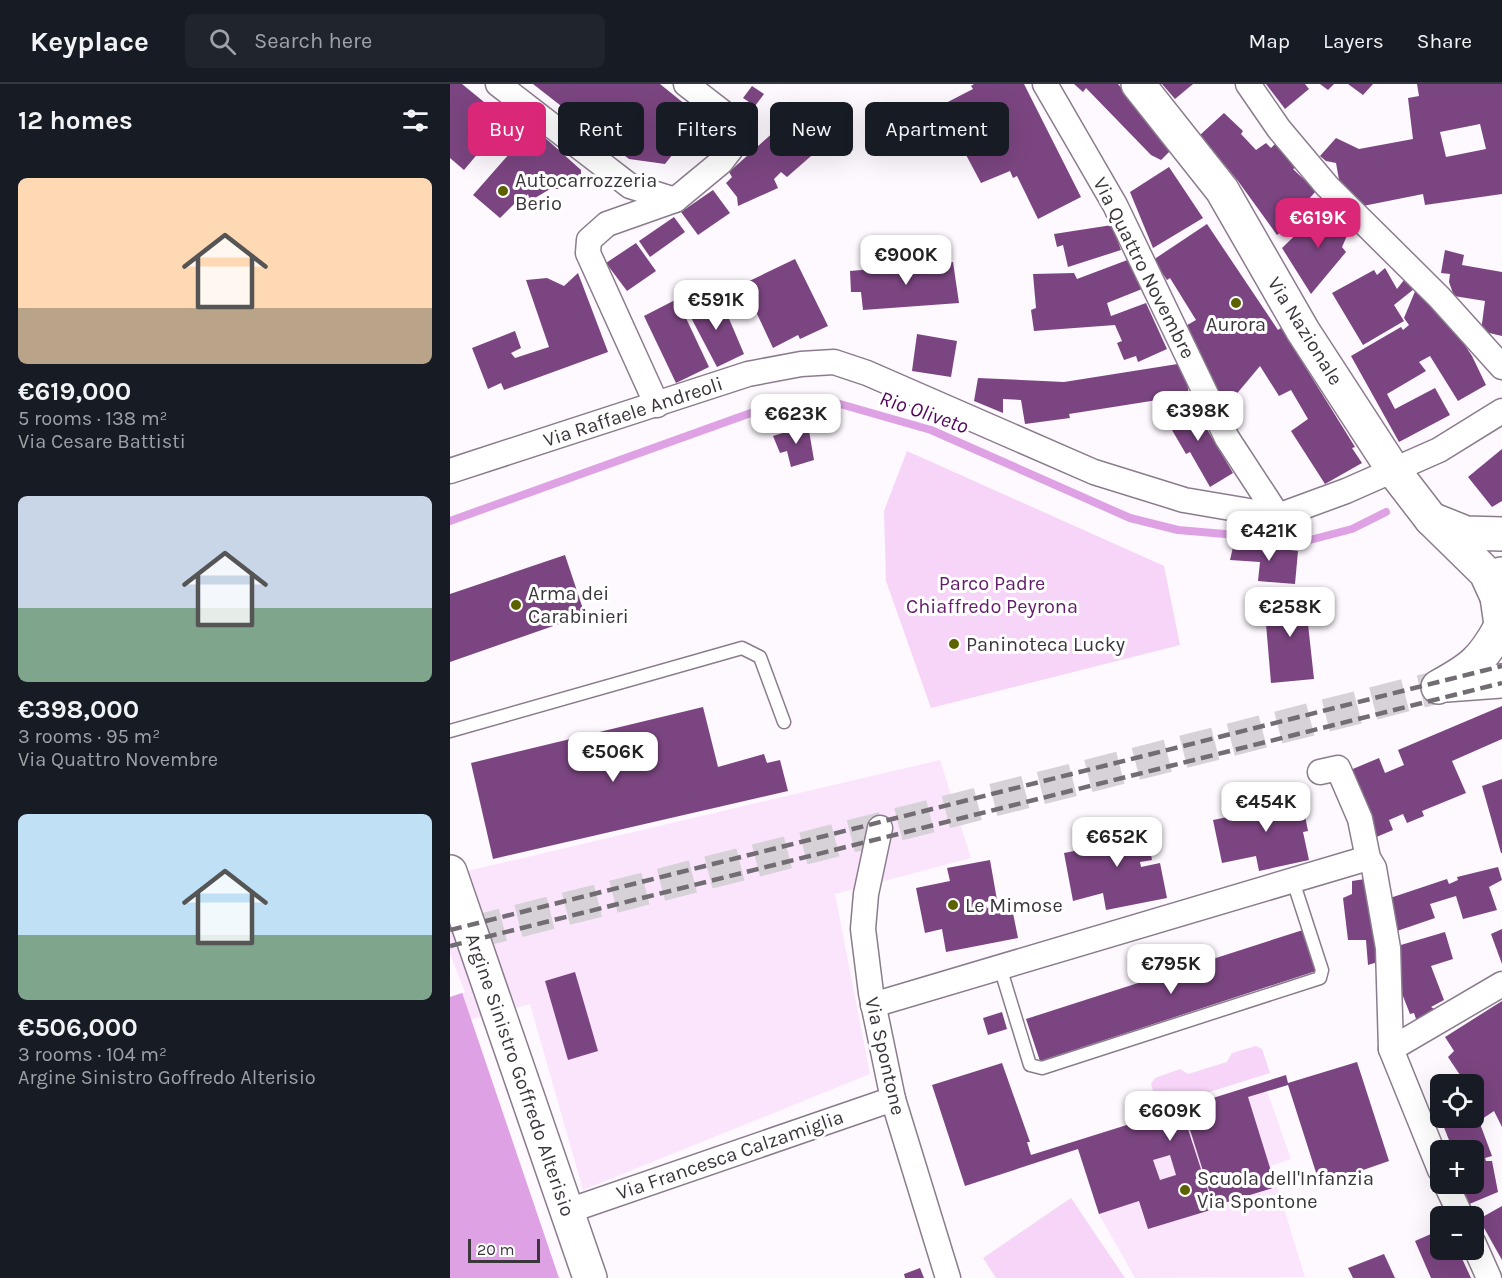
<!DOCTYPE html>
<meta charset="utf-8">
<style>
:root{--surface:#171b24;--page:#20242c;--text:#f1f3f6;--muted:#9ea1a6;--line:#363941;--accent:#db2777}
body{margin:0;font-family:Karla,sans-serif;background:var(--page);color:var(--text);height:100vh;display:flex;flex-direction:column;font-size:22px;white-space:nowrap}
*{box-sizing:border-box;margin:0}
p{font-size:20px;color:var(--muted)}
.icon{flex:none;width:33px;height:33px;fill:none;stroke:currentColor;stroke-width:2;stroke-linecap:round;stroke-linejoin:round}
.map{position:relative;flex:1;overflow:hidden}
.details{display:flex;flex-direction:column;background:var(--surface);width:450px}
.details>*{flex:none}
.guide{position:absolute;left:18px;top:18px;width:570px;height:54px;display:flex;gap:12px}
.controls{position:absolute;left:980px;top:990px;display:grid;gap:12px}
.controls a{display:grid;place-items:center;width:54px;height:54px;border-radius:9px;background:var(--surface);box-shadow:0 6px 24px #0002;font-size:30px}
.scale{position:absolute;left:18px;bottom:15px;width:72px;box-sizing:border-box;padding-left:6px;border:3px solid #3b353c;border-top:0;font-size:16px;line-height:21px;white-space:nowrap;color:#3b353c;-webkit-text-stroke:4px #fff;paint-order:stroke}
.price{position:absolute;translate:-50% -51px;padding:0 14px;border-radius:12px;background:#fff;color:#222;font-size:20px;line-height:39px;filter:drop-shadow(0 2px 3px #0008)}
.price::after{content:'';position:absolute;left:50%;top:36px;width:18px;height:14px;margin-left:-9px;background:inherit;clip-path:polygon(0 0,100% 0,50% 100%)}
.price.active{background:var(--accent);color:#fff}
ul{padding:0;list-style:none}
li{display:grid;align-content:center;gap:12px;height:318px;padding:0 18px}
li span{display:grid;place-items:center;height:186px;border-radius:9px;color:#555}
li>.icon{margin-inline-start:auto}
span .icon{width:108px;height:108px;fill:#fffc;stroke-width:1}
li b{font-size:26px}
h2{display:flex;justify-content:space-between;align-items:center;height:72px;padding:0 18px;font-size:26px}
.tag{padding:0 21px;border-radius:9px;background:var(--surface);box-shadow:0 6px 24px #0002;font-size:21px;line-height:54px}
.tag.active{background:var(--accent);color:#fff}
header{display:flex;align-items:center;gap:36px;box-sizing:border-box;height:84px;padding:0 30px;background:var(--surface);border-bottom:2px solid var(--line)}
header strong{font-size:28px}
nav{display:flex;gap:33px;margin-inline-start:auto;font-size:21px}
.search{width:420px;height:54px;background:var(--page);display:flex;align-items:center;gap:15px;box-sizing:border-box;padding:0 21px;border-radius:9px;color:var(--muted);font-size:22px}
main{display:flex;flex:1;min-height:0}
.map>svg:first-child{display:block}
.built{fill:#fbe5fd}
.green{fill:#f6d5f8}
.water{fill:#dea2e4}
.pier{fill:#fef8ff}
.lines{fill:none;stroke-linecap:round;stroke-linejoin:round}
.stream{stroke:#dea2e4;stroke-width:8}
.building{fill:#7b4581;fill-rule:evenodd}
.secondary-tunnel{stroke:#d7d1d8;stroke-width:33;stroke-dasharray:33 16;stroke-linecap:butt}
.lane-casing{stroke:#8b7c8d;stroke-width:15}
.street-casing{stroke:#8b7c8d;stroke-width:27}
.secondary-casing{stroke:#8b7c8d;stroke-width:36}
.primary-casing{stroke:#8b7c8d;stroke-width:36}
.lane{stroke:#fff;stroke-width:12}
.street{stroke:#fff;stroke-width:24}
.secondary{stroke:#fff;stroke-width:33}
.primary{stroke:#fff;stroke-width:33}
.rail{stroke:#726c73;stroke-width:4.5;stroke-dasharray:12 6;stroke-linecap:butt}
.poi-dot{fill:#5d6200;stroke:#fff;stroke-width:2}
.labels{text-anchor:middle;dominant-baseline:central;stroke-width:6;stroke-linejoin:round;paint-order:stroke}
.poi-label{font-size:20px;fill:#3b353c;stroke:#fff;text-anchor:start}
.street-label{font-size:20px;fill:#3b353c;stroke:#fff}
.park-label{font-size:20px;fill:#631c6b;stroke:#fff}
.water-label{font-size:21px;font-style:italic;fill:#510559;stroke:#fff}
</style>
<header>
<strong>Keyplace</strong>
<div class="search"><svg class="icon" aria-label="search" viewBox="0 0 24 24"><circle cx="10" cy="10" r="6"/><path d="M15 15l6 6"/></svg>Search here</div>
<nav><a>Map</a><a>Layers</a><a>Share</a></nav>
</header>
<main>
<section class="details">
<h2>12 homes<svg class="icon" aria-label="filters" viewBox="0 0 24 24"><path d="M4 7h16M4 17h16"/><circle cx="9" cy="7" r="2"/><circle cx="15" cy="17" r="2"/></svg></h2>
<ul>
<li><span style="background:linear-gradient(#ffd9b3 70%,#b9a48a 0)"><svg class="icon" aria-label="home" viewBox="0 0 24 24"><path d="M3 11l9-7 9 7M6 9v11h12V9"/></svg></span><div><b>€619,000</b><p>5 rooms · 138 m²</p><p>Via Cesare Battisti</p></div></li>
<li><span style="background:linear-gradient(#c9d6e8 60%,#7fa58c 0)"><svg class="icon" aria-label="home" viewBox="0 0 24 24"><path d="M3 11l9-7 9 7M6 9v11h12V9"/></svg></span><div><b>€398,000</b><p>3 rooms · 95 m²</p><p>Via Quattro Novembre</p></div></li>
<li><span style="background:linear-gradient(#bfe0f5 65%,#7fa58c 0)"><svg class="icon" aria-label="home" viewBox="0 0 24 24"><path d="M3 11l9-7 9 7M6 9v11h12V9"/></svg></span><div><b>€506,000</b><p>3 rooms · 104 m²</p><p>Argine Sinistro Goffredo Alterisio</p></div></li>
</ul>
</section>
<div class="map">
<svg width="1052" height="1194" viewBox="0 0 1052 1194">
<rect width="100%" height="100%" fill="#fef8ff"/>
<!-- built -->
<g class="built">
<polygon points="490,676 521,774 385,810 420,990 133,1106 80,920 0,941 0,791"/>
<polygon points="817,1007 841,1075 821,1082 855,1193 685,1194 649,1130 628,1065"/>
</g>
<!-- green -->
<g class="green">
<polygon points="457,367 714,482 730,561 481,624 436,497 434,427"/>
<polygon points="806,962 812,965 820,989 708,1024 701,1000 705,994 730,985 738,990 777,978 782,969"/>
<polygon points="621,1114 675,1194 546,1194 533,1174"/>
</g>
<!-- water -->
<polygon class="water" points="0,873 109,1194 0,1194"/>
<!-- pier -->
<polygon class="pier" points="0,870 15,908 0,913"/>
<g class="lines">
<!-- stream -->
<polyline class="stream" points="0,437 320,322 351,315 383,318 481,346 680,434 728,446 856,457 902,445 936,428"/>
</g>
<!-- building -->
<g class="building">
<polygon points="0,0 12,0 56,36 14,86 0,74"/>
<polygon points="83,0 210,0 262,42 243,63 234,56 215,80 179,75"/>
<polygon points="524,0 574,0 631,113 588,135 567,92 563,94 560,87 531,99 490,22 523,5 521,2"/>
<polygon points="624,0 668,0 722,65 711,76 701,71 636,4 633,8"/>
<polygon points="712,0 743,0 725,15"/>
<polygon points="816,0 855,0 859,5 835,25"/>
<polygon points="870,0 884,0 878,6"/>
<polygon points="898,0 923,0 913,11"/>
<path d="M967,0H1052V110L975,121L973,110L913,122L890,101L886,79L876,77L870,72L886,54L909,65L963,55L958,14L969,12ZM1030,40L1036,65L996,73L990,48Z"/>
<polygon points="302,2 314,10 305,22 293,14"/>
<polygon points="354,21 375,48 371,51 376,59 337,93 331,88 324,95 328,104 288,122 287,113 276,99 282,93 279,88"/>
<polygon points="774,29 793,47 791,50 806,66 816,59 821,64 826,59 845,84 843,85 866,107 849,126 851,130 827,151 788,97 750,51"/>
<polygon points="74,35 131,86 131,92 129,97 112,105 100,105 80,117 78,110 73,116 70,114 50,134 23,111 74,53 65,46"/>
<polygon points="719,83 753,134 703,164 680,108"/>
<polygon points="263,106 280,129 248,151 231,128"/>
<polygon points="882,124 900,145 892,163 896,168 861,210 832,164 864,133 867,139"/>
<polygon points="224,133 235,148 200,173 189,157"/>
<polygon points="757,140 828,246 831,244 905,363 902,364 912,379 875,400 841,347 858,335 841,306 829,312 810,282 774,325 732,244 746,236 720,194 717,196 703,176"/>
<polygon points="662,141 671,166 618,183 613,161 607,163 604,150"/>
<polygon points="186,159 206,187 177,207 156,179"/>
<polygon points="995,166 1014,171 1012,181 1052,188 1052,252 1031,247 1035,217 1004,212 999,198 1000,190 991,189"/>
<polygon points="345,175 378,242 350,255 348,251 323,264 293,200"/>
<polygon points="680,175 692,205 657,219 661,232 696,219 717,265 688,278 686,272 674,276 667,259 672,257 665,241 584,247 581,226 586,224 583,190 624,189 627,195"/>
<polygon points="503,178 509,219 413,226 411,208 401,208 400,187"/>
<polygon points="935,184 947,205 954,196 964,205 944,221 954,237 913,261 882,209 924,186 927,191"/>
<polygon points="128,189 158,268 54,306 51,299 38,305 22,264 65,247 71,264 61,269 65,274 99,263 76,196 97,194 114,202"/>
<polygon points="966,205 1001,240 1022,272 1036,301 1008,317 980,272 969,278 976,287 937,310 945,325 985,304 1000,331 949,358 901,272 951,243 953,246 959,241 954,234"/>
<polygon points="269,211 294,270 267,283 237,226"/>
<polygon points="227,215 259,283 226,299 194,232"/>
<polygon points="467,250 507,257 501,293 462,287"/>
<polygon points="734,279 739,311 619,330 620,334 575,340 571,316 553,315 553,329 524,317 528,294 614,298"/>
<polygon points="739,315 783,389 760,403 740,368 736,370 712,329"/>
<polygon points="358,341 364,376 341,383 337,367 330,369 323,352"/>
<polygon points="1052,365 1052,417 1042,423 1018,393"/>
<polygon points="784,459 848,467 845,500 808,497 810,478 780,476"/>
<polygon points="115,471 135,531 0,578 0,510"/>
<polygon points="862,509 865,529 857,531 864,595 821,599 816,540 819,540 815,515"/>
<polygon points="1052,622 1052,655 1002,677 1016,709 972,727 974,732 957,739 953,730 939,736 943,746 924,754 898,687 929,674 935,689 954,681 948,666"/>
<polygon points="253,623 268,683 314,670 317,679 330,676 338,707 43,775 21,679"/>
<polygon points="1052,695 1052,769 1051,769 1032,702"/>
<polygon points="850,707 858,747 853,748 859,776 809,787 806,772 772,779 763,736 807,727 804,713 818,710 819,714"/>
<polygon points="694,734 702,776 690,778 691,783 710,779 717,814 656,826 653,809 623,817 614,769 655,761 651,743"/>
<polygon points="540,776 547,816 535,818 537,824 561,819 568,854 496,868 492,845 475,849 466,804 500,797 497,784"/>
<polygon points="1048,783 1052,796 1039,803 1047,826 1013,835 1006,812 980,820 985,834 947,847 937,815 997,795 999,800 1008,796 1007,793"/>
<polygon points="922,794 931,877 918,881 916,856 898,856 893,814 902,810 902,797"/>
<polygon points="1052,845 1052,880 1041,850"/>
<polygon points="853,846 866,887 590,977 576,935"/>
<polygon points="995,848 1003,875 981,882 994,916 981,923 984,925 967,938 964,929 960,930 949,902 944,863"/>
<polygon points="125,888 148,967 118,976 95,897"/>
<polygon points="1052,917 1052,1043 1044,1027 1029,1037 1042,1072 1035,1074 1036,1077 1042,1077 1048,1108 1017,1121 1013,1100 1023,1100 1023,1066 1003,1066 993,1041 1007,1034 1023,1034 1023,1025 1033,1020 1023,1000 1021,998 1016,1000 998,973 1004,967 995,953"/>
<polygon points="552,928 557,945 538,951 533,934"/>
<path d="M907,978L939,1077L870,1101L838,1001L798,1013L826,1103L764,1122L736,1033H734L764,1125L698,1145L689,1117L649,1130L628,1065L515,1102L482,1001L552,979L580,1058H577L581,1071L836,991L838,999ZM720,1071L726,1091L710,1096L703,1076Z"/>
<polygon points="1052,1122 1052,1176 1029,1135"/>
<polygon points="990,1146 990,1166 1008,1166 1021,1194 981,1194 965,1157"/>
<polygon points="934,1170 945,1194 903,1194 898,1184"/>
<polygon points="470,1184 474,1194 455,1194 454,1190"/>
</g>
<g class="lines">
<!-- secondary-tunnel -->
<polyline class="secondary-tunnel" points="21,849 988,603"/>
<defs>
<g id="lane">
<polyline points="0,647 292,564 310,573 334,638"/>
<polyline points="550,883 580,981 592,984 870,894 872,886 843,797"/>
</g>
<g id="street">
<polyline points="48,0 180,102 225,116"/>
<polyline points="595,0 665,121 777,354 828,432"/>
<polyline points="798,0 829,45 877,102 989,213 1052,283"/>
<polyline points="207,321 138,169 139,156 157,140 225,116 271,78 281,65 287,50 285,38 236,0"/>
<polyline points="0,387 298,290 351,280 384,278 417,289 644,388 734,416 828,432 896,407 989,366 1052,327"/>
<polyline points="870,688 888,684 910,735 918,774 924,784 938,864 941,965 990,1086"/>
<polyline points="430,744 416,810 413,845 421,909 443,1015 498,1194"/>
<polyline points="423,921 918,774"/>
<polyline points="941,965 1052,900"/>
<polyline points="996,1100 1011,1132"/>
<polyline points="118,1127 443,1015"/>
<polyline points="1023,1158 1039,1194"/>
</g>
<g id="secondary">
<polyline points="996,601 1052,597"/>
<path d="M988,603C1021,585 1032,577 1050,544"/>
<polyline points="0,788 140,1194"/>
</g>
<g id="primary">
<polyline points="688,0 772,106 853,247 944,387 981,435"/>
<polyline points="1051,490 1047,513 1052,548"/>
<polyline points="1047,513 1036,489 981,435 1016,449 1052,450"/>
</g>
</defs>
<!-- lane casing -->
<use href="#lane" class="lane-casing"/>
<!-- street casing -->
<use href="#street" class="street-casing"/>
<!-- secondary casing -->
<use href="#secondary" class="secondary-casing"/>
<!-- primary casing -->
<use href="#primary" class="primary-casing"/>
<!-- lane -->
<use href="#lane" class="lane"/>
<!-- street -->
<use href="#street" class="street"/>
<!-- secondary -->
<use href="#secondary" class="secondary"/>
<!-- primary -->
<use href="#primary" class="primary"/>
<!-- rail -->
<g class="rail">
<polyline points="0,846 1052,582"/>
<polyline points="0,862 1052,599"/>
</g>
</g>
<!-- markers -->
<g class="poi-dot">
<circle cx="53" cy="107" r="6"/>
<circle cx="786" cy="219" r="6"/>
<circle cx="66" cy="521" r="6"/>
<circle cx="504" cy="560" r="6"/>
<circle cx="503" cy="821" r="6"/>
<circle cx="735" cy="1106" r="6"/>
</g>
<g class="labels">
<!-- poi labels -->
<g class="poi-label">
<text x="65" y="96">Autocarrozzeria<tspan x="65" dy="23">Berio</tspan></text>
<text x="786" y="240" text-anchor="middle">Aurora</text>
<text x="78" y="509">Arma dei<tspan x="78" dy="23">Carabinieri</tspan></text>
<text x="516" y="560">Paninoteca Lucky</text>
<text x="515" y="821">Le Mimose</text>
<text x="747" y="1094">Scuola dell'Infanzia<tspan x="747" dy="23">Via Spontone</tspan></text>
</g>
<!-- street labels -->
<g class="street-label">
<text transform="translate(694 184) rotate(63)">Via Quattro Novembre</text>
<text transform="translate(855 247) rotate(58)">Via Nazionale</text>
<text transform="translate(183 328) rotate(-18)">Via Raffaele Andreoli</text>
<text transform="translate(435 972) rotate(77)">Via Spontone</text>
<text transform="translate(70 991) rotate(71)">Argine Sinistro Goffredo Alterisio</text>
<text transform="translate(280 1071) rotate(-19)">Via Francesca Calzamiglia</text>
</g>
<!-- park labels -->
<g class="park-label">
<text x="542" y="499">Parco Padre<tspan x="542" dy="23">Chiaffredo Peyrona</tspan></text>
</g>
<!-- water labels -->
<g class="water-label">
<text transform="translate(474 328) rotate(19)">Rio Oliveto</text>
</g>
</g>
</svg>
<div class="controls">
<a><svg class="icon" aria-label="locate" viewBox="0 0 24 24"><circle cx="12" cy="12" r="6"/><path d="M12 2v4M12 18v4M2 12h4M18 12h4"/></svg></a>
<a>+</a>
<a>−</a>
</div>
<div class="scale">20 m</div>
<b class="price active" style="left:868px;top:165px">€619K</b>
<b class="price" style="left:456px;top:202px">€900K</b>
<b class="price" style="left:266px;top:247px">€591K</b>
<b class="price" style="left:748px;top:358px">€398K</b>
<b class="price" style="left:346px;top:361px">€623K</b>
<b class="price" style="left:819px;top:478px">€421K</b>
<b class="price" style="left:840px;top:554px">€258K</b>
<b class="price" style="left:163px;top:699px">€506K</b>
<b class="price" style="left:816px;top:749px">€454K</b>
<b class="price" style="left:667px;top:784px">€652K</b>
<b class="price" style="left:721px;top:911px">€795K</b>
<b class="price" style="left:720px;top:1058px">€609K</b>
<div class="guide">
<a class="tag active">Buy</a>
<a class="tag">Rent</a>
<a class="tag">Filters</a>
<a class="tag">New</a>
<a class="tag">Apartment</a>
</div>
</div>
</main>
